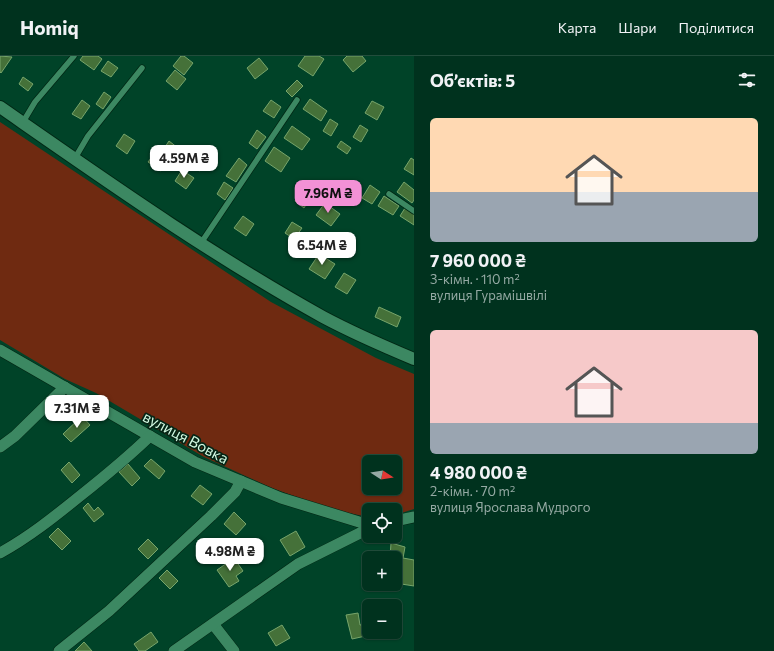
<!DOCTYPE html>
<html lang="uk">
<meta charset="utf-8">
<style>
:root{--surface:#00321e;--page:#0a3a27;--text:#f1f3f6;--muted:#95aaa4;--line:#224d3c;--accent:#f391d6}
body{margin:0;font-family:Commissioner,sans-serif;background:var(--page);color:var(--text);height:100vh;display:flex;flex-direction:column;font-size:15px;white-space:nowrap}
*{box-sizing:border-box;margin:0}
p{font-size:13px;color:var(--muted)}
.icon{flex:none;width:22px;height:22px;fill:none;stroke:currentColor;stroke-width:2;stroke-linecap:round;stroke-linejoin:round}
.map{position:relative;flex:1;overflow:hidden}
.details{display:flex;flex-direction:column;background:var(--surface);width:360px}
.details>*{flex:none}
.needle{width:26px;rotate:102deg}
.fabs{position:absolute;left:362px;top:399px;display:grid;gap:8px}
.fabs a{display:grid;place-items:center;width:40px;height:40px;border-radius:6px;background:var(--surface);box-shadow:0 1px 3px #0004,0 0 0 1px var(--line);font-size:20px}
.price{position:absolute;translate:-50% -34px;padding:0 9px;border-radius:8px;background:#fff;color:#222;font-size:13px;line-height:26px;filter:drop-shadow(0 1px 2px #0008)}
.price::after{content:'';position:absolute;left:50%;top:24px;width:12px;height:9px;margin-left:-6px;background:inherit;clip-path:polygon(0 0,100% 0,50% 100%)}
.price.current{background:var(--accent);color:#111}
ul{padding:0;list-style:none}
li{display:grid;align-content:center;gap:8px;height:212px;padding:0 16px}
li span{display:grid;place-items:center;height:124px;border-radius:6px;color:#555}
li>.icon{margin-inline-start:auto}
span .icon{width:72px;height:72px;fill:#fffc;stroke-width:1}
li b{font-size:17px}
h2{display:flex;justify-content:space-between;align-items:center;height:48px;padding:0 16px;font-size:17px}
header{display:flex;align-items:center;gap:24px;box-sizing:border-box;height:56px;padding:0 20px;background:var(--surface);border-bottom:1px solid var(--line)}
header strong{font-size:19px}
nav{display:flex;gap:22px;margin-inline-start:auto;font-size:14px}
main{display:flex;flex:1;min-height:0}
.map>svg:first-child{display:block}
.green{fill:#6f2a11;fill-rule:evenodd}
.building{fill:#457139;stroke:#77a56b}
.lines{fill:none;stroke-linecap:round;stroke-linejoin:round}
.lane-casing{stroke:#002714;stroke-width:7}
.street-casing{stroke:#002714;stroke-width:12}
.secondary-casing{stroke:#002714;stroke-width:14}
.lane{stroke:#3c8862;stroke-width:5.5}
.street{stroke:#3c8862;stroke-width:11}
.secondary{stroke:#3c8862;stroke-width:12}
.labels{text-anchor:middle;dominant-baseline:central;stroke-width:3.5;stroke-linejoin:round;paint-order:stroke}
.street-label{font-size:15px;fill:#d4fae3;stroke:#052616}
</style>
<header>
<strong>Homiq</strong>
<nav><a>Карта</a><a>Шари</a><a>Поділитися</a></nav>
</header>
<main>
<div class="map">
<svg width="414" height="595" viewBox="0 0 414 595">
<rect width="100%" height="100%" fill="#004328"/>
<!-- green -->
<path class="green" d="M0,66L271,246L376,302L414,318V453L395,459V454H369V461L333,454L272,432L204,401L96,337L65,323L0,284ZM369,406H395V432H369Z"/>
<!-- building -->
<g class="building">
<polygon points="0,0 12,1 1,17 0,16"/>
<polygon points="83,0 98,0 102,3 94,14 80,4"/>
<polygon points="181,0 184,0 193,7 184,19 173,10"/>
<polygon points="305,0 319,0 324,3 313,20 298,10"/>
<polygon points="347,0 362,0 366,5 353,16 343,4"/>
<polygon points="259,2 268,13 255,23 247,12"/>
<polygon points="108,5 118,12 111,21 101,15"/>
<polygon points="175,14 186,23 177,34 166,25"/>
<polygon points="23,21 33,28 28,35 19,28"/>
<polygon points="297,24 303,30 292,41 286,35"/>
<polygon points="104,36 111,41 103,53 96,48"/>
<polygon points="310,43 327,55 321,65 303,53"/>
<polygon points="82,44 90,50 81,63 72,58"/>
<polygon points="271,44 281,51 274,62 263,55"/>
<polygon points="372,45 384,51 377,64 365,57"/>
<polygon points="330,63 338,68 331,80 323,75"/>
<polygon points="360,69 368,74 361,86 353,81"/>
<polygon points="292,70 310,83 302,94 284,82"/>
<polygon points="257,74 266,81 257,93 249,87"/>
<polygon points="124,78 135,85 127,98 116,90"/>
<polygon points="169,85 178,92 174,98 165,91"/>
<polygon points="341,85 351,92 347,98 337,91"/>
<polygon points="274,91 290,102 281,116 265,105"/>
<polygon points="157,94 169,103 161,115 148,106"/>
<polygon points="191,101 203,110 200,115 187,107"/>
<polygon points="239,102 247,109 236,126 226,120"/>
<polygon points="411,102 414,104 414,119 404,113"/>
<polygon points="182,114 194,122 186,133 175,125"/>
<polygon points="224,126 233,132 225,144 217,138"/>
<polygon points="404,126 414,134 414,144 412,147 397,136"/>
<polygon points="370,129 380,136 372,148 362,142"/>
<polygon points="303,131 313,137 304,152 295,145"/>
<polygon points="384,140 399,150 393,159 378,150"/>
<polygon points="325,147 340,158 331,170 316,159"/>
<polygon points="405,152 414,158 414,169 400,160"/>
<polygon points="243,160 254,168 246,180 234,172"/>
<polygon points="292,166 302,172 294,183 285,177"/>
<polygon points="319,198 335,208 325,223 309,213"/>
<polygon points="344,217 356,224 347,238 335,231"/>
<polygon points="379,251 401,261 397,271 375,261"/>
<polygon points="82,360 90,369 71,386 63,378"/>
<polygon points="151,403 165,415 159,423 144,410"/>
<polygon points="69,406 80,419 72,427 61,414"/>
<polygon points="128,408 140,422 132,430 119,416"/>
<polygon points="200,429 212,438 203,449 191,440"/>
<polygon points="88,447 94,455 98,451 104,458 94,466 83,452"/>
<polygon points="234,456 246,468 236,479 224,468"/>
<polygon points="58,472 71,485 62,494 49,481"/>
<polygon points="296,475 305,491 290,500 280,484"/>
<polygon points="148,483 158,493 148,503 138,493"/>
<polygon points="391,487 405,491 403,502 414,504 414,530 395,527 395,502 390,502"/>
<polygon points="234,502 243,515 236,520 239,525 229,531 217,514"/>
<polygon points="167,514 178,525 170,533 159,522"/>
<polygon points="358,557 360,569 367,568 370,579 352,583 346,559"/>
<polygon points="282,569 290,582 276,590 268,577"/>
<polygon points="151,576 158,586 145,595 139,595 134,588"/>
<polygon points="84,586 92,595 75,595"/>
</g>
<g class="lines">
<defs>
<g id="lane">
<polyline points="23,66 35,46 74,0"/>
<polyline points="75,102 88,80 142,12"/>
<polyline points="389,138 414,155"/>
<polyline points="201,187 297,44"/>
</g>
<g id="street">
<polyline points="0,294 195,406 281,442 369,469"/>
<polyline points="0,391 15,380 65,331"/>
<polyline points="395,465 414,461"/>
<path d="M0,497C29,481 54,461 80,440C104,421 128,401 150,380"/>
<polyline points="213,568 234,595"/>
<polyline points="59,595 109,555 211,460 235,436 241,425"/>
<polyline points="174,595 298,508 360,477 369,471"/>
</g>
<path id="secondary" d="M0,51C105,124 211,199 323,261C353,277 383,290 414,303"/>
</defs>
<!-- lane casing -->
<use href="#lane" class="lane-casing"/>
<!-- street casing -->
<use href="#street" class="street-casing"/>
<!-- secondary casing -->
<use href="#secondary" class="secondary-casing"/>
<!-- lane -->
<use href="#lane" class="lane"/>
<!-- street -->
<use href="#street" class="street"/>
<!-- secondary -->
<use href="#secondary" class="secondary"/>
</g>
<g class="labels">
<!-- street labels -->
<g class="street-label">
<text transform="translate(186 381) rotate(28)">вулиця Вовка</text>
</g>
</g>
</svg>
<div class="fabs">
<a><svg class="needle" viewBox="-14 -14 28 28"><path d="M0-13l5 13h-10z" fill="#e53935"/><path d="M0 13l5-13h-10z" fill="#95aaa4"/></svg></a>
<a><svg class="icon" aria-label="locate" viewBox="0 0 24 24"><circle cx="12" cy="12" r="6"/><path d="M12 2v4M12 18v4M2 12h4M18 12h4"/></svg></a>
<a>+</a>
<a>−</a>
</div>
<b class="price" style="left:184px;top:123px">4.59M ₴</b>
<b class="price current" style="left:328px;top:158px">7.96M ₴</b>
<b class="price" style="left:322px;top:210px">6.54M ₴</b>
<b class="price" style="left:77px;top:373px">7.31M ₴</b>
<b class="price" style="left:230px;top:516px">4.98M ₴</b>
</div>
<section class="details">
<h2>Об’єктів: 5<svg class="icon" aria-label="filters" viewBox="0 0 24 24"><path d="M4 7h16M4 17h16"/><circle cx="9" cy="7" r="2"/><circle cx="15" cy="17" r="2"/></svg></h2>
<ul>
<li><span style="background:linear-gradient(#ffd9b3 60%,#9aa5b1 0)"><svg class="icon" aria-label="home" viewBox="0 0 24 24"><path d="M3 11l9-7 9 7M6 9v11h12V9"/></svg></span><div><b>7 960 000 ₴</b><p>3-кімн. · 110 m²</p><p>вулиця Гурамішвілі</p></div></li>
<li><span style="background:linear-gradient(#f6c9c9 75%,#9aa5b1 0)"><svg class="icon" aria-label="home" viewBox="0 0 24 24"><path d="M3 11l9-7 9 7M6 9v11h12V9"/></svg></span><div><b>4 980 000 ₴</b><p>2-кімн. · 70 m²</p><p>вулиця Ярослава Мудрого</p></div></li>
</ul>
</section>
</main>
